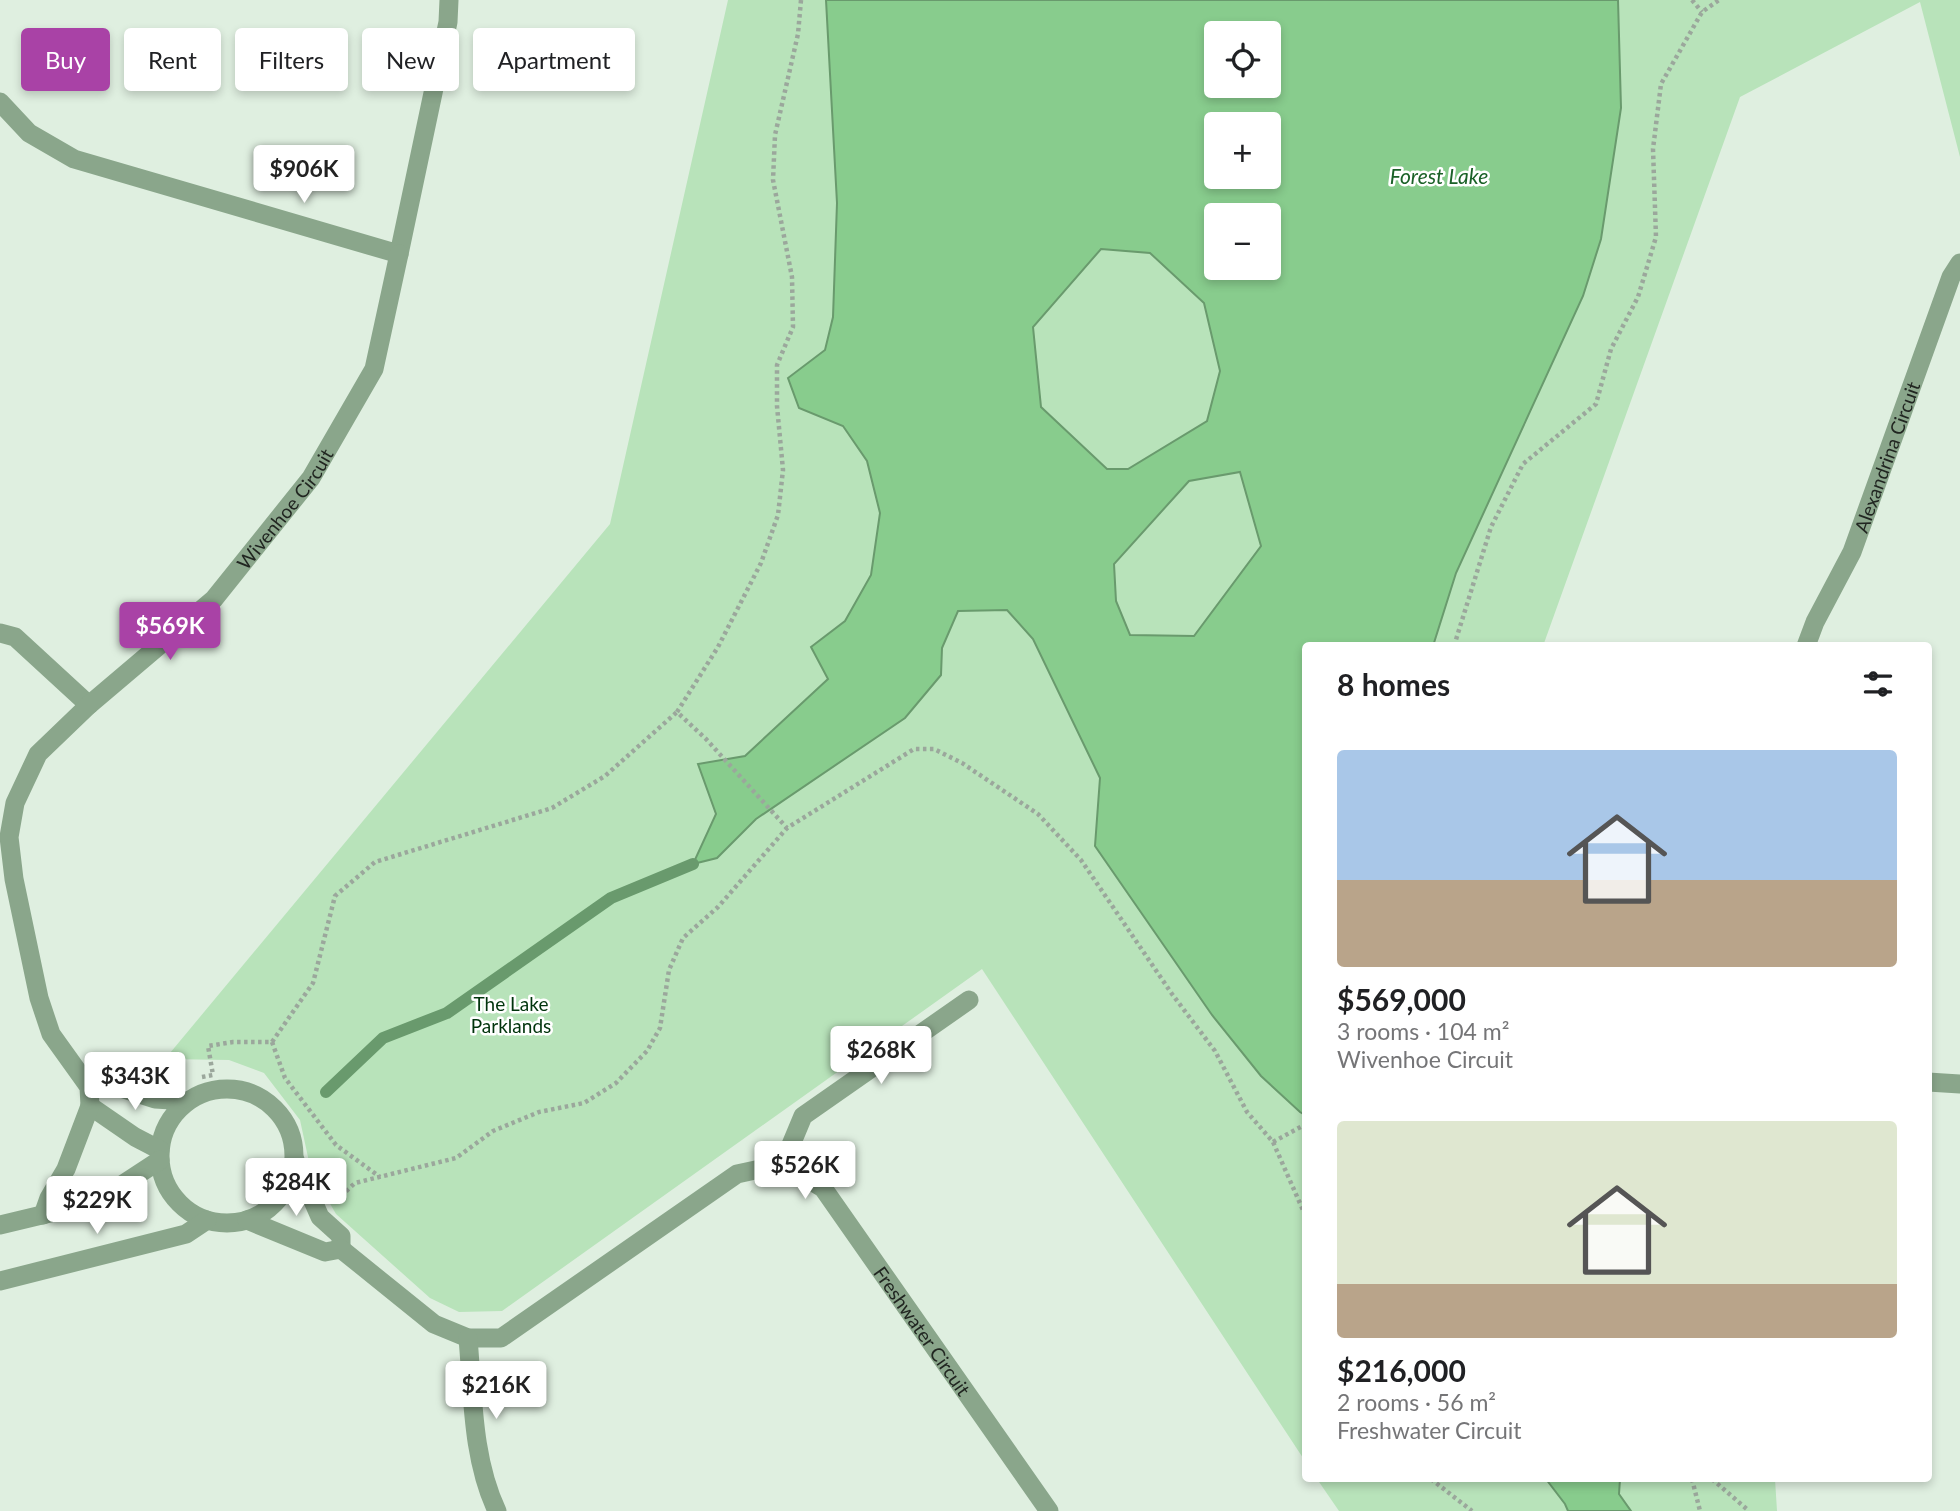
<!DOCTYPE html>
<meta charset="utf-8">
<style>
:root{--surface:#fff;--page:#f2f2f2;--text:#202124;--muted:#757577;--accent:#a942a6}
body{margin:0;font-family:Lato,sans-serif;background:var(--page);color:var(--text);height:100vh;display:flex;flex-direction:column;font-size:26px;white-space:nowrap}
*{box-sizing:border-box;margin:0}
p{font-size:23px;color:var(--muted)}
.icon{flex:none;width:38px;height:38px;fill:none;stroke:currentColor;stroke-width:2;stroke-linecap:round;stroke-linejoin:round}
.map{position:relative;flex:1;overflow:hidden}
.panel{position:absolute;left:1302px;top:642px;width:630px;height:840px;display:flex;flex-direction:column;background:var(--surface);border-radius:7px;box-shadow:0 4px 10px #0003}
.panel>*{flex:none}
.banner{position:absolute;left:21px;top:28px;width:665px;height:63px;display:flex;gap:14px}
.fabs{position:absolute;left:1204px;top:21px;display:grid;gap:14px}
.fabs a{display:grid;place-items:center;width:77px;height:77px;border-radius:7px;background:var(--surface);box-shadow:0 4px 10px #0003;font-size:35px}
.price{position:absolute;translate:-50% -60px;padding:0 16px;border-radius:7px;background:#fff;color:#222;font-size:23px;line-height:46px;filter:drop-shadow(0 2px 4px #0008)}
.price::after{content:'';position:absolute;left:50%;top:42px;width:21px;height:16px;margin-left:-10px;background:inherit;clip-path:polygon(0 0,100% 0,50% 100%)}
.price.selected{background:var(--accent);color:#fff}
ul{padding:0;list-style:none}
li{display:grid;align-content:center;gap:14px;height:371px;padding:0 35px}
li span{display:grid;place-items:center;height:217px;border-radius:7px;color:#555}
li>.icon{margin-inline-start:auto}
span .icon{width:126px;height:126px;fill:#fffc;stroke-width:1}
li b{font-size:30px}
h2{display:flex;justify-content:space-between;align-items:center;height:84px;padding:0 35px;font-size:30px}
.pill{padding:0 24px;border-radius:7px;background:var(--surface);box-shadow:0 4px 10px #0003;font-size:24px;line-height:63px}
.pill.selected{background:var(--accent);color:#fff}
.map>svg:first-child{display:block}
.green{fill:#b8e3ba}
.water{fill:#88cc8d;stroke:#699a6d;stroke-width:2;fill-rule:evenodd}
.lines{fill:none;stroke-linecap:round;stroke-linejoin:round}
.stream{stroke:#699a6d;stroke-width:12}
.path{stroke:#9ba79c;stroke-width:4.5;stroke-dasharray:3.5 3.5;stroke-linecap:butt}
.minor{stroke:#8aa68b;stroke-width:19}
.labels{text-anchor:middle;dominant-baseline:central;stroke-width:5;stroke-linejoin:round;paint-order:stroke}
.street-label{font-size:19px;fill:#212621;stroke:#fff}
.park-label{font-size:19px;fill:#01340c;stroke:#fff}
.water-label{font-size:21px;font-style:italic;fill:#1a6127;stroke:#fff}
</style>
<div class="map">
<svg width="1960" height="1511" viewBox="0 0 1960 1511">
<rect width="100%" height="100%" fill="#dfefe0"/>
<!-- green -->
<g class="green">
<polygon points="728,0 826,0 837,203 833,317 825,350 799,408 843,426 867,461 880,513 871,575 845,621 811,647 828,679 745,756 693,863 717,858 756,819 941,675 942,648 958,611 1007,610 1033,639 1100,778 1095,846 1212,1015 1261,1076 1300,1112 1305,1115 1305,1461 982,969 502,1311 459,1312 430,1298 336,1214 311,1171 300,1120 264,1073 229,1060 165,1059 610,524"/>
<polygon points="1618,0 1960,0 1960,157 1920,2 1740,97 1543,646 1433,646 1456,573 1583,296 1601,239 1621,108"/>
<polygon points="1101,249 1150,252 1204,303 1220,371 1207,421 1128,469 1107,469 1041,407 1033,327"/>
<polygon points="1241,472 1261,546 1194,637 1130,635 1116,601 1114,564 1189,481"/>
<polygon points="1317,1479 1775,1479 1777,1511 1339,1511"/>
</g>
<!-- water -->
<g class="water">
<path d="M826,0H1618L1621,108L1601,239L1583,296L1456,573L1433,646H1306L1305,1115L1300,1112L1261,1076L1212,1015L1095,846L1100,778L1033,639L1007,610L958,611L942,648L941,675L905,718L756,819L717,858L693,864L716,814L698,764L745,756L828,679L811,647L845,621L871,575L880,513L867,461L843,426L799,408L788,378L825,350L833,317L837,203ZM1216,33H1269V86H1216ZM1216,124H1269V177H1216ZM1216,215H1269V268H1216ZM1101,249L1150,253L1204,303L1220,371L1207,421L1128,469H1107L1041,407L1033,327ZM1240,472L1261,546L1194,636L1130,635L1116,601L1114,564L1189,481Z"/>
<polygon points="1546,1479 1620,1479 1619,1494 1631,1511 1568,1511 1565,1504"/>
</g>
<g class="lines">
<!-- stream -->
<polyline class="stream" points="326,1092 383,1038 447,1013 611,898 693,864"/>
<!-- path -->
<g class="path">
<polyline points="801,0 798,34 775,135 773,180 792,277 793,327 777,365 777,406 783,470 778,515 761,563 718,647 677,712 706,739 787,828 914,749 934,749 962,763 1038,814 1081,860 1172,994 1215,1051 1247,1112 1273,1142 1306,1217"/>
<polyline points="1692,0 1702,12"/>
<polyline points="1454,646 1491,527 1523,464 1596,404 1611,349 1638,297 1656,237 1653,149 1661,84 1702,12 1719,0"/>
<polyline points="272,1042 285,1078 336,1145 380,1177"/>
<polyline points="202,1077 213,1075 208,1046 233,1042 272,1042 313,983 335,896 375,862 552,808 605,776 677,712"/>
<polyline points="1273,1142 1306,1124"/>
<polyline points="341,1196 355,1183 456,1158 493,1131 539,1112 584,1103 616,1083 647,1051 660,1028 669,970 683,938 718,907 787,828"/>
<polyline points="1431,1479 1472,1511"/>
<polyline points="1692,1479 1700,1511"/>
<polyline points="1712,1479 1749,1511"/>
</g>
<!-- minor -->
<g class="minor">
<polyline points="0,102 29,133 74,159 399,254 448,22 449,0"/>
<polyline points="0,633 15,637 89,705"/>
<path id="s1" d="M1806,646L1815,622L1852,552L1951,277L1960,263"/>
<polyline points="1928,1082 1960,1084"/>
<polyline points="89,1087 102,1082 155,1099 188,1101"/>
<circle cx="227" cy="1156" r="67"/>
<path id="s2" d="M160,1150L135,1137L90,1106L89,1087L51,1034L39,998L14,879L9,837L15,803L38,754L89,705L214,599L311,478L374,369L399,254"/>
<polyline points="295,1160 320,1217 341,1236 341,1249"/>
<polyline points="783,1164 803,1116 969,1000"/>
<polyline points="43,1215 49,1198 66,1169 90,1106"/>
<path id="s3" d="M247,1220L325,1252L341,1249L434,1324L468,1338H501L737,1174L783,1164L823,1188L1049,1511"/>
<polyline points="0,1225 96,1202 160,1160"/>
<polyline points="0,1281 186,1234 207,1220"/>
<path d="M468,1338C473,1395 472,1459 497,1511"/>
</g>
</g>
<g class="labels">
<!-- street labels -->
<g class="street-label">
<text stroke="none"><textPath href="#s1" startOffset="206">Alexandrina Circuit</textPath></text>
<text stroke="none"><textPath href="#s2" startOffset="807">Wivenhoe Circuit</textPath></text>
<text stroke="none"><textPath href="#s3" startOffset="845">Freshwater Circuit</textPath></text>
</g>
<!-- park labels -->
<g class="park-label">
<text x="511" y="1003">The Lake<tspan x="511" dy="22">Parklands</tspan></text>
</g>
<!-- water labels -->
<g class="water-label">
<text x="1439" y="175">Forest Lake</text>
</g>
</g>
</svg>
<div class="fabs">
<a><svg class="icon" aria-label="locate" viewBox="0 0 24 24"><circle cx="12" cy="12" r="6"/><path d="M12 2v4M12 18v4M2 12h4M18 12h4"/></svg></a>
<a>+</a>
<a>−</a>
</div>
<b class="price" style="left:304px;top:205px">$906K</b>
<b class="price selected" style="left:170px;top:662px">$569K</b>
<b class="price" style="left:881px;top:1086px">$268K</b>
<b class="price" style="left:135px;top:1112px">$343K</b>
<b class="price" style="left:805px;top:1201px">$526K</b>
<b class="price" style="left:296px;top:1218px">$284K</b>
<b class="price" style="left:97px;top:1236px">$229K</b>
<b class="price" style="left:496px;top:1421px">$216K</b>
<div class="banner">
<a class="pill selected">Buy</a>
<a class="pill">Rent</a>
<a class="pill">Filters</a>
<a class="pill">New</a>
<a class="pill">Apartment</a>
</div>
<section class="panel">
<h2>8 homes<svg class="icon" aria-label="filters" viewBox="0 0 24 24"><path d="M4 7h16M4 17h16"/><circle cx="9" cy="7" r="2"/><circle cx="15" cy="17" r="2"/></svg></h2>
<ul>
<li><span style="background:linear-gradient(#a9c7e8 60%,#b9a48a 0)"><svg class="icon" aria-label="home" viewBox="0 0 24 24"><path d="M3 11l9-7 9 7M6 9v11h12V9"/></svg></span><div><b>$569,000</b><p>3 rooms · 104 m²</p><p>Wivenhoe Circuit</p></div></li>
<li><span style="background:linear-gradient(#dfe7d0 75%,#b9a48a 0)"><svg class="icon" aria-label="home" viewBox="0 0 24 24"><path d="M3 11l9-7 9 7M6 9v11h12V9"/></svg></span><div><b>$216,000</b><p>2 rooms · 56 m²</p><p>Freshwater Circuit</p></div></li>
</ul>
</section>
</div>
